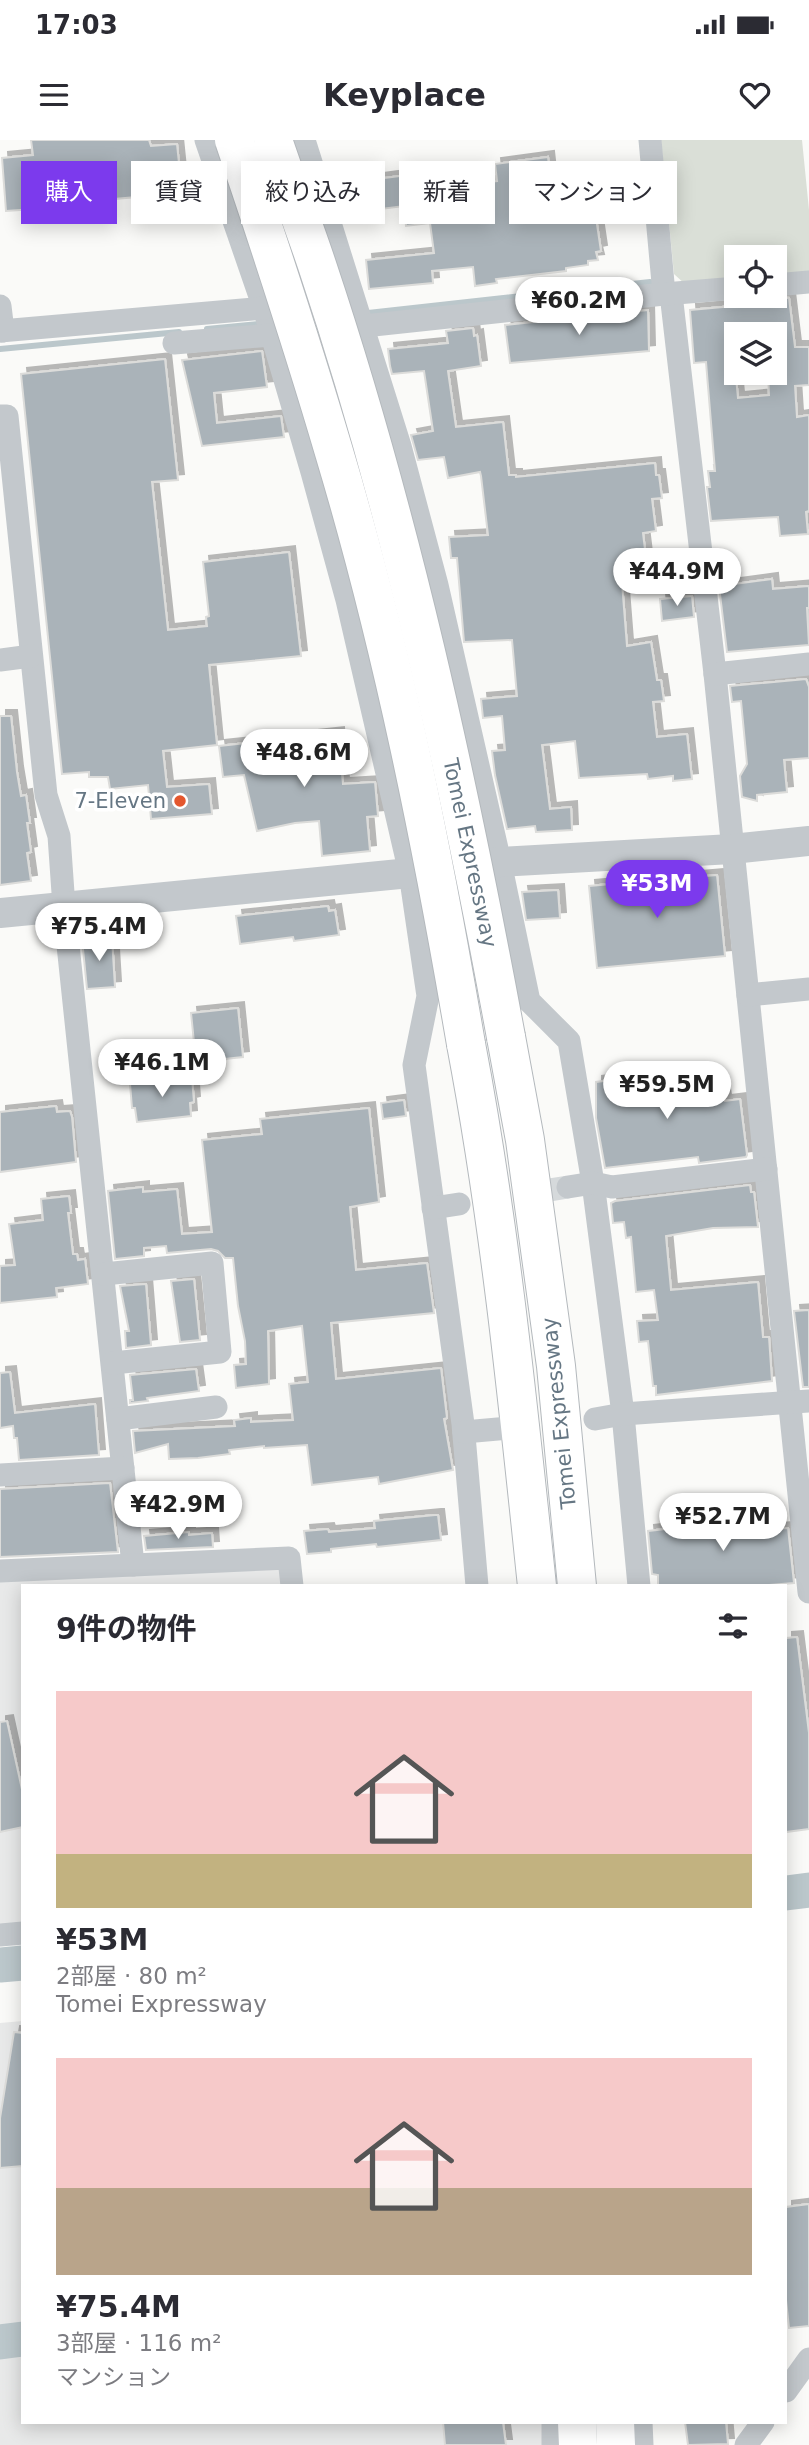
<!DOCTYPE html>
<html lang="ja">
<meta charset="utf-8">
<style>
:root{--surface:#fff;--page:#f2f2f3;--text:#2b2b33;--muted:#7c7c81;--accent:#7c3aed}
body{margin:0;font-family:"DejaVu Sans","Noto Sans JP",sans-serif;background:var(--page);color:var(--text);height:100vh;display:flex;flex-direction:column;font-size:26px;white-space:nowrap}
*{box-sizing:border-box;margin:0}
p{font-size:23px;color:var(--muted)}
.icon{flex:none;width:38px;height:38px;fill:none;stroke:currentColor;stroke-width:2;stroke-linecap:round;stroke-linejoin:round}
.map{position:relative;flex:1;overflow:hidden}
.panel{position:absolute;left:21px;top:1444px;width:766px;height:840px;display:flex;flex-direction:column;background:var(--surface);border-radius:0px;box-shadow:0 4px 18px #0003}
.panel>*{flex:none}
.guide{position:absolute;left:21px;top:21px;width:768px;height:63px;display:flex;gap:14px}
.tools{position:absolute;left:724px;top:105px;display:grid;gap:14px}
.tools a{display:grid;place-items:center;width:63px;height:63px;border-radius:0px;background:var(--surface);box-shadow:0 4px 18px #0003;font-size:35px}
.price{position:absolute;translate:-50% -60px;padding:0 16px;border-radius:24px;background:#fff;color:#222;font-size:23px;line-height:46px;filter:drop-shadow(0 2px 4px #0008)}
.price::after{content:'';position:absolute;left:50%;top:42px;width:21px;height:16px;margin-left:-10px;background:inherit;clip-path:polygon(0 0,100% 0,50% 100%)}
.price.on{background:var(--accent);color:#fff}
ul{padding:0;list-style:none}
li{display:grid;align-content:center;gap:14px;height:371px;padding:0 35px}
li span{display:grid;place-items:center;height:217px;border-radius:0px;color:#555}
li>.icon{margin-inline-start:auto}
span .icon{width:126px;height:126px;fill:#fffc;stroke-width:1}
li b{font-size:30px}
h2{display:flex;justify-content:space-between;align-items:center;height:84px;padding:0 35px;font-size:30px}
.chip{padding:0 24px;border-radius:0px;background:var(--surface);box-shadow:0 4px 18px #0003;font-size:24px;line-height:63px}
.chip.on{background:var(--accent);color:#fff}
.status{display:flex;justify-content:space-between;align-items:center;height:49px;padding:0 35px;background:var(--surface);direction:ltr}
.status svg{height:19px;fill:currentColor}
header{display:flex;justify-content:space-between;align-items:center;height:91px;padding:0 35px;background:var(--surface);font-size:32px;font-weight:700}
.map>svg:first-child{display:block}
.built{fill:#e8e9e9}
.green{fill:#dadfd7}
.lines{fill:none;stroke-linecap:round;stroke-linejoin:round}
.stream{stroke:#bbc7cb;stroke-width:6}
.river{stroke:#bbc7cb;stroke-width:35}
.building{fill:#aab3b9;stroke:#dcdcda;stroke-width:2;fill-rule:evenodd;filter:url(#shadow)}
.minor-tunnel{stroke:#d5d9db;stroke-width:23;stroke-dasharray:23 11;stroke-linecap:butt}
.motorway-casing{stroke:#b4b9bd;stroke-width:40}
.minor{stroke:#c3c8cc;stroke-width:23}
.tertiary{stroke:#c3c8cc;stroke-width:30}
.motorway{stroke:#fff;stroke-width:38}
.motorway-bridge-casing{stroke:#b4b9bd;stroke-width:40;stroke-linecap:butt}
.motorway-bridge{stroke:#fff;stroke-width:38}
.poi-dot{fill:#e4572e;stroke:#fff;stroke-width:2.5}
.labels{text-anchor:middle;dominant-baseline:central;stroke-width:7;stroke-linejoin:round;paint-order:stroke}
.poi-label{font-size:21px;fill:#657683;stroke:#fff;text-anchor:end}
.street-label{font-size:21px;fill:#657683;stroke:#fff}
</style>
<div class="status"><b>17:03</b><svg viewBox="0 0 49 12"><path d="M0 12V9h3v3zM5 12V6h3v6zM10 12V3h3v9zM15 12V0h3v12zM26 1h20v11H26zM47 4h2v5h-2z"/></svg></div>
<header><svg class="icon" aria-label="menu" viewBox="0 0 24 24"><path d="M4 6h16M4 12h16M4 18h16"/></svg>Keyplace<svg class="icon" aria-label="heart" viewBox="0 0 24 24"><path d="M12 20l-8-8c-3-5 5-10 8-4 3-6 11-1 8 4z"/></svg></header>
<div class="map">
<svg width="809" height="2305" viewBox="0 0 809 2305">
<defs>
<filter id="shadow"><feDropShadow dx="6" dy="-6" stdDeviation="0" flood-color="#0004"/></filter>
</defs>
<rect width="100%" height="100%" fill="#fafaf8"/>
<!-- built -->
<g class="built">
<polygon points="280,1427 281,1445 23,1446 23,1785 0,1788 0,1436"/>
<polygon points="23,1881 23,2282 542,2282 543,2305 0,2305 0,1883"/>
</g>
<!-- green -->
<polygon class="green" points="661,0 802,0 809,70 809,134 775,137 775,117 737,117 737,141 687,146 674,134"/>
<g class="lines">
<!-- stream -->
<g class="stream">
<polyline points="368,173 650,142"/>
<polyline points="207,189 258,184"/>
<polyline points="0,209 179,192"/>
</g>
<!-- river -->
<g class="river">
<polyline points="786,1753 809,1750"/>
<polyline points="0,1825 23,1823"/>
<polyline points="0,2202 23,2199"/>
</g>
</g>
<!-- building -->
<g class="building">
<polygon points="31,0 149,0 151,6 177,4 182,53 35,66 35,69 6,71 2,18 33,15"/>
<polygon points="548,17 550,35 525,37 529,75 592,69 592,71 595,71 601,111 596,112 598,120 588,121 588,125 566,128 566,131 496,139 497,143 475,146 473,127 432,131 433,143 369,149 366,120 434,113 430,83 406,86 404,66 373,70 369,40 438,31 439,47 497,41 495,24"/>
<path d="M748,156L789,158L795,207H809V245L795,246L797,277L809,275V371L806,372L808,394L780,396L778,377L711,381L707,347H710L708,331H715L706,222L694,223L690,170L733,166L732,162L744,160ZM737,194H775V233H768L769,255L738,258L735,227H737Z"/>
<polygon points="648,170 649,211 510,223 505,185"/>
<polygon points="473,188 474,196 477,195 481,226 448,231 456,287 503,282 509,335 516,335 516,337 655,323 656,335 659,335 662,358 652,359 656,391 643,393 647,426 621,430 627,506 651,502 657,540 661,540 664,561 653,562 657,597 687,594 692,639 673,641 673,636 648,639 647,634 579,638 575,601 542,605 550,669 571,667 572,690 536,692 535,686 507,689 495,635 492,611 505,610 502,576 483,578 481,559 517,556 512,500 464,502 457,418 451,418 449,397 488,395 481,336 480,332 448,338 444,317 418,320 411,295 433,291 424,231 392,234 390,226 388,209 448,203 446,191"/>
<polygon points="262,211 267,247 214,253 217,283 281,276 284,297 202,306 182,220"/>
<polygon points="165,219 178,340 152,342 168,490 207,486 206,477 209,476 203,422 289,412 301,516 209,525 217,605 163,611 167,647 209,644 212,674 151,679 148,645 110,649 108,637 89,637 89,632 62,634 21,234"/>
<polygon points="772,439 773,449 809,446 809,468 807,468 809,505 727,512 719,446"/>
<polygon points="692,456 694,477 662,481 660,459"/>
<polygon points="806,539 809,547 809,618 784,620 787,652 757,655 757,661 742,657 740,636 747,624 741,561 732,562 730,546"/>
<polygon points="0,576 11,576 17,632 21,656 26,655 30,683 27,683 31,712 27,713 31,741 0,745"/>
<polygon points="338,593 343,644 375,642 378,676 367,677 370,711 322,716 319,681 295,683 257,691 244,635 223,637 219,606"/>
<polygon points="671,730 672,739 717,735 725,816 597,828 589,746 633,742 633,732"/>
<polygon points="558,750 560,778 526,780 522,752"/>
<polygon points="328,766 329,771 335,770 339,795 294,801 293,797 240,804 236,776"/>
<polygon points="112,798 115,847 87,849 82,799"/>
<polygon points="238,868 243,917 196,922 191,873"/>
<polygon points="691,930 693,944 723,947 725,961 740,959 747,1015 746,1017 699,1023 698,1017 605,1028 596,978 596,942"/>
<polygon points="192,938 194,962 190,963 191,976 137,982 135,968 132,968 130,944"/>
<polygon points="404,960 406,976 383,979 381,963"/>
<polygon points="56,966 57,972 70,971 72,977 76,1022 0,1032 0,972"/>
<polygon points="369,968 379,1062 350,1067 356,1130 427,1123 434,1173 331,1183 336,1239 441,1228 447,1278 444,1279 453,1330 379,1344 378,1337 312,1345 307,1305 264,1308 264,1306 229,1310 230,1314 198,1318 169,1319 168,1304 135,1313 133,1291 235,1286 234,1280 251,1278 251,1282 293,1280 289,1244 308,1242 302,1186 268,1191 269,1244 236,1248 234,1225 246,1224 245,1201 238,1166 233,1118 225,1118 218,1111 211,1109 167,1113 166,1106 144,1108 144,1116 115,1119 108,1051 143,1047 143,1052 177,1049 182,1094 212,1092 202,1000 262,994 260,979"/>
<polygon points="750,1045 751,1052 754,1052 758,1087 713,1088 666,1096 671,1150 758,1142 763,1197 769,1197 772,1241 656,1255 656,1246 653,1246 648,1201 639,1202 637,1181 658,1180 654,1150 636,1152 631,1097 626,1098 624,1082 613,1083 611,1063 615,1061"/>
<polygon points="69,1056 71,1073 68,1073 73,1114 77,1114 78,1120 85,1119 88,1144 56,1148 57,1157 0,1163 0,1126 15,1125 9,1084 43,1080 41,1059"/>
<polygon points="194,1139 200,1200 180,1202 171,1141"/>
<polygon points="146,1144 151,1205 126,1208 125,1191 129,1191 120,1146"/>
<polygon points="809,1170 809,1247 803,1247 794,1171"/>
<polygon points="196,1229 199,1251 147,1258 148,1261 130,1263 130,1260 133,1260 130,1235"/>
<polygon points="10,1232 15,1273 95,1264 99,1315 19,1320 17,1298 14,1298 13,1286 0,1288 0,1233"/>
<polygon points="110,1343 118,1412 0,1417 0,1349"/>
<polygon points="741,1373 741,1377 771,1375 772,1389 788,1388 794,1443 757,1446 658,1446 658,1435 652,1434 648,1391 710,1384 709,1376"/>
<polygon points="435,1375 438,1375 441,1400 377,1407 376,1404 331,1409 331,1412 307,1414 304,1391 328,1389 329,1392 375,1388 374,1381"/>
<polygon points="189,1392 189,1395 212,1393 213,1407 146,1410 144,1396"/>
<polygon points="797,1497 809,1593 809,1689 786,1692 786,1498"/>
<polygon points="7,1581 23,1654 23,1687 0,1692 0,1582"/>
<polygon points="14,1892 23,1893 23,2026 0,2028 0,1978"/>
<polygon points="809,2064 809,2186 789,2188 786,2160 786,2067"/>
<polygon points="443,2282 503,2282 506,2305 445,2305"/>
<polygon points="685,2282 726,2282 728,2304 688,2305"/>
</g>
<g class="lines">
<!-- minor-tunnel -->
<polyline class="minor-tunnel" points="480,1061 568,1047"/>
<defs>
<g id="motorway">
<polyline points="506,897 525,1000 556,1226 577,1446"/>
<path d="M466,904C500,1083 518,1264 537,1446"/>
<polyline points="577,2282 578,2305"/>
<polyline points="615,2282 616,2305"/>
</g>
</defs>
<!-- motorway casing -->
<use href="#motorway" class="motorway-casing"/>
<!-- minor -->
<g class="minor">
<polyline points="206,0 264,168 312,332 347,460 410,733 428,856 414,925 463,1284 477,1446"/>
<polyline points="304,0 400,306 437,445 500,722 529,861 569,901 593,1043 623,1274 639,1446"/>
<polyline points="650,0 664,154"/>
<polyline points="775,145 809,142"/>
<polyline points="671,154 715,534 809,1452"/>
<polyline points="0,166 3,191"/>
<polyline points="364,186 664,154 737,148"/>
<polyline points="0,191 264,168"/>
<polyline points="174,203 271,195"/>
<polyline points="0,276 7,276 46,655 59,696 64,767 133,1425"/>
<polyline points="0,520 31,516"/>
<polyline points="715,534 809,524"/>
<polyline points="748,855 809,849"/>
<polyline points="568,1047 593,1043 612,1047 766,1029"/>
<polyline points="433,1068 459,1064"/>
<polyline points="104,1134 212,1123 220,1212 113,1223"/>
<polyline points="118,1279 216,1267"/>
<polyline points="595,1279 623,1274 809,1261"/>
<polyline points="464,1292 509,1288"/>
<polyline points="0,1335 123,1328"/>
<polyline points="0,1431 289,1418 292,1446"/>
<polyline points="0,1795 23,1793"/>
<polyline points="786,2251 809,2219"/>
<polyline points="553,2282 553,2305"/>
<polyline points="641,2282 642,2305"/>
<polyline points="746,2305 763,2282"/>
</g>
<!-- tertiary -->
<polyline class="tertiary" points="0,773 410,733 500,722 732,709 809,701"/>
<!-- motorway -->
<use href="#motorway" class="motorway"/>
<defs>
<g id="motorway-bridge">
<path d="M234,0C269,103 303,207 334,312C392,505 432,705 466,904"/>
<path d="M273,0C287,42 303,83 317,125C401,376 458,637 506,897"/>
</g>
</defs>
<!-- motorway-bridge casing -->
<use href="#motorway-bridge" class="motorway-bridge-casing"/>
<!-- motorway-bridge -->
<use href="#motorway-bridge" class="motorway-bridge"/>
</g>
<!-- markers -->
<circle class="poi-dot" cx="180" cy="661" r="7"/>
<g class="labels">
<!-- poi labels -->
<g class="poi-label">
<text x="166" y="661">7-Eleven</text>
</g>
<!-- street labels -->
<g class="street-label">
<text transform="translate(470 713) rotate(78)">Tomei Expressway</text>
<text transform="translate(559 1273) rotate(-96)">Tomei Expressway</text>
</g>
</g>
</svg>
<div class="tools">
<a><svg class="icon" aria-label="locate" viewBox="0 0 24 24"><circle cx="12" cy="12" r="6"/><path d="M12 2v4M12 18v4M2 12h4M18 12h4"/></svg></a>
<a><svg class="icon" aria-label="layers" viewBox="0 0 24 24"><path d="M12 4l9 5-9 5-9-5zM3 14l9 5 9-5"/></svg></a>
</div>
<b class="price" style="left:579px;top:197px">¥60.2M</b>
<b class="price" style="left:677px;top:468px">¥44.9M</b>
<b class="price" style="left:304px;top:649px">¥48.6M</b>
<b class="price on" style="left:657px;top:780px">¥53M</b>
<b class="price" style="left:99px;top:823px">¥75.4M</b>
<b class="price" style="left:162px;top:959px">¥46.1M</b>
<b class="price" style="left:667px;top:981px">¥59.5M</b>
<b class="price" style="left:178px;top:1401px">¥42.9M</b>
<b class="price" style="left:723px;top:1413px">¥52.7M</b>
<div class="guide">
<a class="chip on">購入</a>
<a class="chip">賃貸</a>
<a class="chip">絞り込み</a>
<a class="chip">新着</a>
<a class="chip">マンション</a>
</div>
<section class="panel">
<h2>9件の物件<svg class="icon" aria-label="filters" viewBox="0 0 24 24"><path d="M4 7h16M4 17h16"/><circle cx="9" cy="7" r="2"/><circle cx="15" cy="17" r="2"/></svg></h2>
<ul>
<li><span style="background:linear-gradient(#f6c9c9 75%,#c2b280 0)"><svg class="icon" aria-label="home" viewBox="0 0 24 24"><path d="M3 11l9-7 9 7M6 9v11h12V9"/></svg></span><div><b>¥53M</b><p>2部屋 · 80 m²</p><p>Tomei Expressway</p></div></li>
<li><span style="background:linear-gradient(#f6c9c9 60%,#b9a48a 0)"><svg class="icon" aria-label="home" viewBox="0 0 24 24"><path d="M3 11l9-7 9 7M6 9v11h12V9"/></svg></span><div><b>¥75.4M</b><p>3部屋 · 116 m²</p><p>マンション</p></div></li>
</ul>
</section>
</div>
